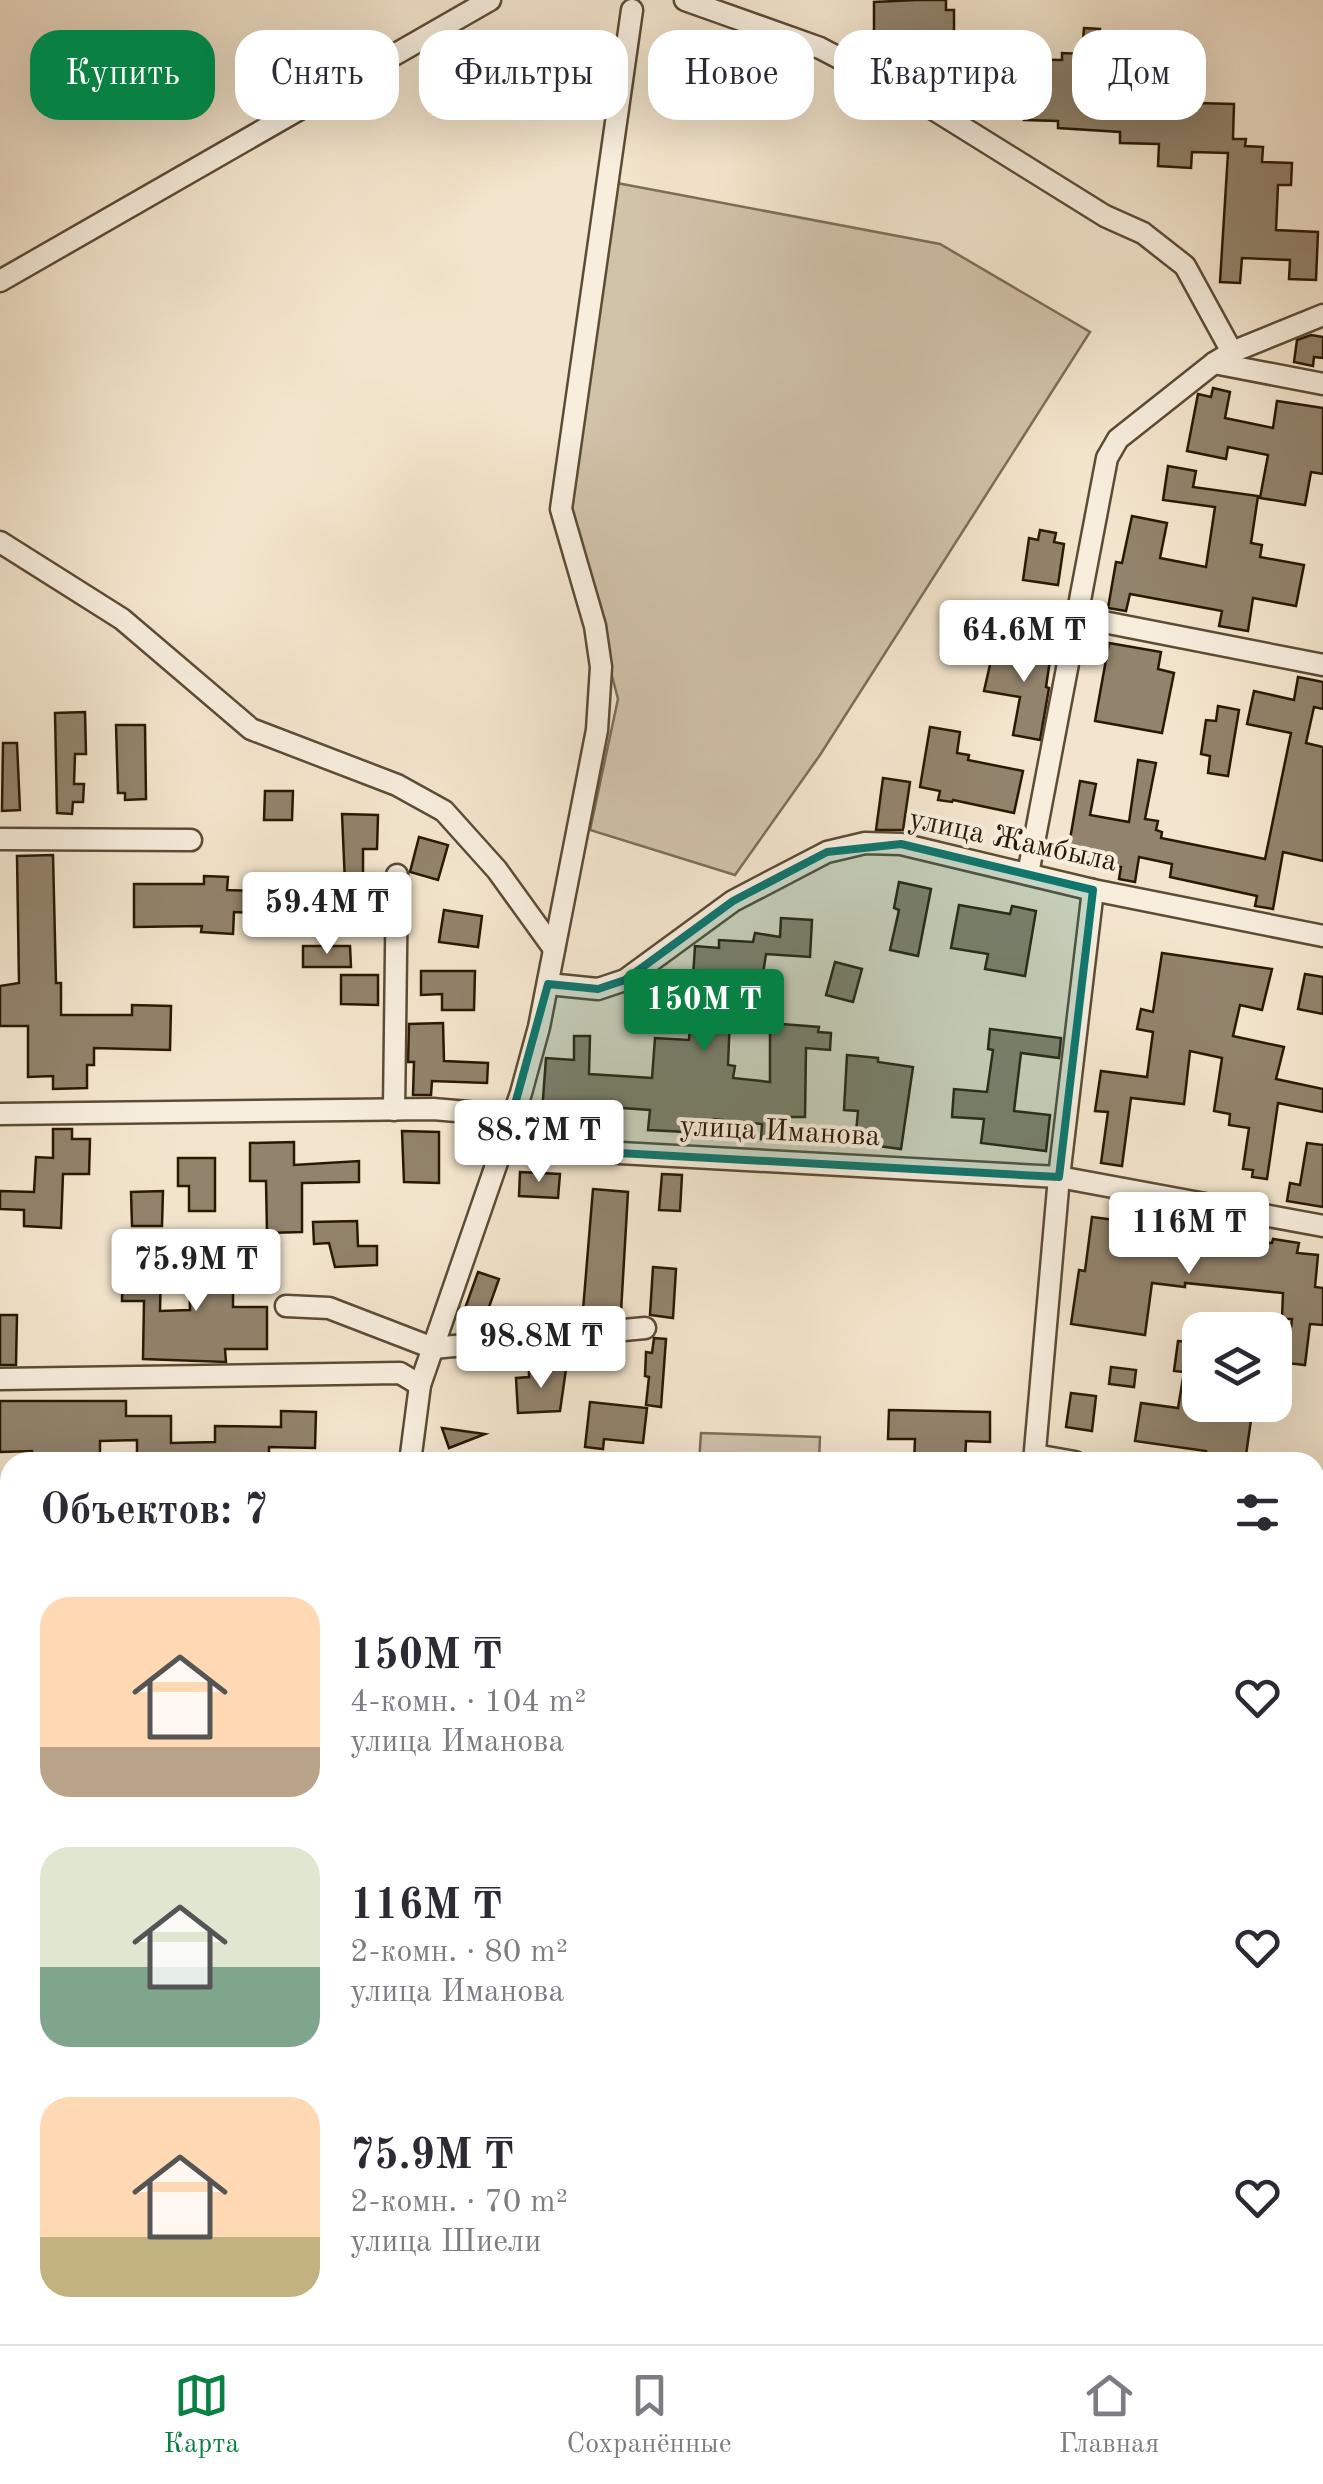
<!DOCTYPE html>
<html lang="ru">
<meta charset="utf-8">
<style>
:root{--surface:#fff;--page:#f2f2f3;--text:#2b2b33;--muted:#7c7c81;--line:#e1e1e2;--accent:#0b8043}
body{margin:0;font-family:"Old Standard TT",serif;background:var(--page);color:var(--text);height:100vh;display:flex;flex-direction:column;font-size:38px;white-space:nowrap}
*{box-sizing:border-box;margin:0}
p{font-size:32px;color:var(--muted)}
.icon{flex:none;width:55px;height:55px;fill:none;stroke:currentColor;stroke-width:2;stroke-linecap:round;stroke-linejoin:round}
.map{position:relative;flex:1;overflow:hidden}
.sheet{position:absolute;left:0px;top:1452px;width:1325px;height:892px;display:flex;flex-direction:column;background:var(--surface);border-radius:30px 30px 0 0;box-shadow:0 10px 40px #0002}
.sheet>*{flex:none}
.top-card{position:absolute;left:30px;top:30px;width:1265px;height:90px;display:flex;gap:20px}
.controls{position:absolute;left:1182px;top:1312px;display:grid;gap:20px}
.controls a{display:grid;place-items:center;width:110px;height:110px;border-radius:20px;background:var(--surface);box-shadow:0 10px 40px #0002;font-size:50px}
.price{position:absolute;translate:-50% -85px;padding:0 22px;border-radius:10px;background:#fff;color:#222;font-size:32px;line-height:65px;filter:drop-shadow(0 2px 5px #0008)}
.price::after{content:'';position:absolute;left:50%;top:60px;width:30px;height:22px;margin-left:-15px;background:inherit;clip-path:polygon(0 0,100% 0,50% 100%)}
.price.current{background:var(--accent);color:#fff}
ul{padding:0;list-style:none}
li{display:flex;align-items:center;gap:30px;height:250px;padding:0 40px}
li span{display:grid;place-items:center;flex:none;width:280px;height:200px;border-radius:30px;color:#555}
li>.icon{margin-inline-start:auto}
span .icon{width:120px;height:120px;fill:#fffc;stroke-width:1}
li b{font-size:42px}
h2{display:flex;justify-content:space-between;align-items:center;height:120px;padding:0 40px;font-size:42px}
.chip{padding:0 35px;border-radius:30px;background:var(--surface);box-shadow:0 10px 40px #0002;font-size:35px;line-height:90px}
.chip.current{background:var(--accent);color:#fff}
.tabs{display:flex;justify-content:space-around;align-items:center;height:140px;border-top:2px solid var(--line);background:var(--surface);font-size:28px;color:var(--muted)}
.tabs a{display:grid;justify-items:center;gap:5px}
.tabs .current{color:var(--accent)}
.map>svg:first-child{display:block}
.green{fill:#d1c2aa;stroke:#7d6e56;stroke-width:2.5}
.building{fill:#92836c;stroke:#291902;stroke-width:2.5}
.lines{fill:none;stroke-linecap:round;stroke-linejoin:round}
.minor-casing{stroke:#5c4c35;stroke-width:25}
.tertiary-casing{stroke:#5c4c35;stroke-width:30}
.minor{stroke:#f7eede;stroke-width:20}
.tertiary{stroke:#f7eede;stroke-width:25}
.marked{fill:#0f766e;fill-opacity:0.2;stroke:#0f766e;stroke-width:8;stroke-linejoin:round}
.labels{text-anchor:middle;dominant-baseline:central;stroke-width:8;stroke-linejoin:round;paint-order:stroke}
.street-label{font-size:30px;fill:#291902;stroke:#f7eede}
</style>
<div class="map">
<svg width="1323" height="2344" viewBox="0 0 1323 2344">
<rect width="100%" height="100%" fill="#f3e5cd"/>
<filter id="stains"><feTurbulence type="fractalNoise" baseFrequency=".002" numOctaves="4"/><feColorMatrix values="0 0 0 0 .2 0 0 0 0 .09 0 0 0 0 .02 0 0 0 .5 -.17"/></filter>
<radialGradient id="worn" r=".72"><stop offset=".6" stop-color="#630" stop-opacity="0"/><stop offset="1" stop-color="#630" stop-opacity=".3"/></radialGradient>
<!-- green -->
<g class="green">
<polygon points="617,183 940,244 1090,332 820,755 735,875 590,830 618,699 570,515"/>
<polygon points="701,1433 820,1437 819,1462 699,1462"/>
</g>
<!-- building -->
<g class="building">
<polygon points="916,0 946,0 946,10 954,10 954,39 924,39 924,77 903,66 903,50 874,49 874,2"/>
<polygon points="1084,28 1100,29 1096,104 1161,105 1162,87 1185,88 1185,97 1195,98 1195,103 1234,104 1233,139 1246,139 1245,146 1263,147 1262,162 1292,163 1291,185 1278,185 1276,230 1318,232 1316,280 1289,279 1290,260 1242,258 1240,283 1220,282 1228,153 1192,152 1191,168 1158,166 1159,144 1120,143 1120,132 1058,128 1058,121 1024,120 1025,98 988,97 989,59 1062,60 1062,53 1082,54"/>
<polygon points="1311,335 1323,337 1323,358 1314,357 1313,366 1294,362 1297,340"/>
<polygon points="1213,388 1230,392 1225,418 1273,428 1277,401 1323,408 1323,474 1311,472 1305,505 1260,498 1268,455 1228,447 1226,459 1187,451 1198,394 1211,397"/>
<polygon points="1168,466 1196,471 1193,487 1258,496 1251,543 1262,545 1260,557 1304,565 1296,606 1253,598 1248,631 1219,626 1222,611 1130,594 1126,611 1108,608 1116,562 1122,563 1132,516 1167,523 1160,558 1206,567 1215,507 1163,500"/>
<polygon points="1040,530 1056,533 1054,542 1064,544 1058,585 1023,580 1029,538 1038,540"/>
<polygon points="1038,638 1053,640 1046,687 1049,688 1040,740 1013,735 1020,697 984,691 992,656 1019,659 1021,645 1037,647"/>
<polygon points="1109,643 1161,652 1158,669 1174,673 1162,733 1095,721"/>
<polygon points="1298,677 1323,682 1323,709 1314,707 1306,743 1323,747 1323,861 1283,852 1273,909 1255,906 1257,896 1170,877 1172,864 1139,857 1135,882 1119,879 1121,867 1067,857 1080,781 1096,784 1090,815 1129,822 1138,760 1156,763 1145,819 1158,821 1156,830 1162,832 1161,838 1265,859 1291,733 1247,724 1254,691 1294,700"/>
<polygon points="1218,706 1239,710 1228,776 1208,773 1210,756 1201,754 1206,720 1216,721"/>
<polygon points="85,712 86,754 75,754 74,784 84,784 83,802 73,802 72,814 57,813 55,713"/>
<polygon points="116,725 145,725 146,799 125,800 125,793 118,793"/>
<polygon points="930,727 960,732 957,753 969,755 968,760 1023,771 1014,813 953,800 952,802 938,800 940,791 920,787"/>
<polygon points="3,743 17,743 20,810 2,811"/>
<polygon points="883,778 910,782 903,830 876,830"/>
<polygon points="265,791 293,791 292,820 264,820"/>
<polygon points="342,814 378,815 377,849 363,849 363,883 345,883"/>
<polygon points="419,837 448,845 438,880 410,872"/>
<polygon points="53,855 56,983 61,983 61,1015 132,1015 132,1005 171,1006 170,1050 94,1048 94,1065 87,1065 87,1088 53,1089 53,1076 28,1077 28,1026 0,1026 0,986 19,983 17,856"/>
<polygon points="204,876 228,877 227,890 256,891 255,913 234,912 233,934 201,932 202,926 134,927 134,884 204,884"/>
<polygon points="899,882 931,889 918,956 890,950 899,910 894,908"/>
<polygon points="959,905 1010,914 1012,906 1036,911 1025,976 985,969 988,954 951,948"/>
<polygon points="444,910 482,916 478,947 439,942"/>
<polygon points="781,918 812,920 810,957 766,954 763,974 756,973 753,1018 730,1017 728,1065 735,1066 733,1078 770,1082 770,1023 819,1027 818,1032 831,1033 830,1050 806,1048 805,1117 785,1117 784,1140 761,1139 762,1124 714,1119 712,1139 686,1136 686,1132 648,1130 650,1110 580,1105 580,1112 572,1111 571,1128 541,1126 546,1058 574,1060 574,1036 590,1036 589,1074 652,1078 655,1038 689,1040 695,946 719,948 719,940 753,942 755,933 780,937"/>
<polygon points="303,946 350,946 351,967 303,967"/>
<polygon points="1162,953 1272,969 1262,1010 1240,1005 1233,1036 1284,1047 1276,1079 1323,1089 1323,1112 1278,1103 1267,1179 1252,1177 1253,1170 1243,1169 1249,1128 1229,1125 1230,1114 1214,1111 1222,1058 1190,1051 1184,1104 1131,1098 1122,1166 1101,1163 1108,1112 1095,1111 1101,1071 1147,1077 1153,1032 1137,1029 1141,1009 1153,1012"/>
<polygon points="835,962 862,969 853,1002 826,995"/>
<polygon points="421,971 475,971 474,1010 442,1010 442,994 421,995"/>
<polygon points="1305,974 1323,977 1323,1014 1298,1009"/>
<polygon points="341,975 378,975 378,1005 341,1004"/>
<polygon points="443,1023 444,1061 488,1063 487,1083 432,1081 431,1095 413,1095 414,1062 408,1062 409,1024"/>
<polygon points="990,1029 1061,1038 1059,1058 1021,1053 1014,1111 1050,1115 1046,1151 981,1143 984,1119 952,1117 954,1089 987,1092 993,1050 988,1049"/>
<polygon points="847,1055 878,1058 878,1062 913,1067 901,1149 855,1143 858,1111 844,1110"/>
<polygon points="53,1129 72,1129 72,1139 90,1139 89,1174 63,1174 61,1228 24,1226 24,1210 0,1209 0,1191 34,1192 36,1157 53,1158"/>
<polygon points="402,1131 439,1132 439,1183 404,1182"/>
<polygon points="294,1142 294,1165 359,1161 359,1182 302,1183 302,1232 267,1233 266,1181 250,1181 250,1143"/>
<polygon points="1307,1143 1323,1145 1323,1207 1287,1201 1290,1183 1300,1185"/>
<polygon points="178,1158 215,1158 215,1211 189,1211 189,1186 178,1186"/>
<polygon points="520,1172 560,1174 558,1198 519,1196"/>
<polygon points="662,1174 682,1175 680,1211 659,1210"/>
<polygon points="593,1189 628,1192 621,1312 583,1310"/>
<polygon points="163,1191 162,1226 132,1226 131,1192"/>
<polygon points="1092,1217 1146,1224 1146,1218 1171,1221 1169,1244 1213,1249 1215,1239 1272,1243 1273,1239 1299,1243 1297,1253 1318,1255 1315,1287 1323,1288 1323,1325 1310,1324 1305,1365 1287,1363 1292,1319 1282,1319 1283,1293 1185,1283 1185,1287 1152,1283 1145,1335 1071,1324 1079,1270 1085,1271"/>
<polygon points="357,1221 358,1246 377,1246 377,1265 335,1267 329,1243 314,1244 313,1222"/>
<polygon points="189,1255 233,1255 233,1307 267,1307 267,1349 225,1349 226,1362 143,1359 144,1301 122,1301 123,1268 161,1269 160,1311 190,1310"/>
<polygon points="653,1267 676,1269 673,1318 650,1315"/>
<polygon points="478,1272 499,1279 484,1321 463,1314"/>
<polygon points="0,1315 17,1315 16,1365 0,1365"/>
<polygon points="654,1338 666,1339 661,1407 646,1405 649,1377 645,1376 646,1352 652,1353"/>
<polygon points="1178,1341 1200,1343 1203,1413 1251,1420 1245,1462 1204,1462 1206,1451 1135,1441 1141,1403 1178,1408 1184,1372 1174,1371"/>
<polygon points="1111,1367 1136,1370 1134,1387 1109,1384"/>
<polygon points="566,1369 560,1411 518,1413 516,1378 529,1377 529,1371"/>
<polygon points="1071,1393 1096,1396 1092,1431 1066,1427"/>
<polygon points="0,1401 126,1401 126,1416 171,1416 171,1443 215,1442 215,1426 281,1427 281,1411 316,1412 315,1448 269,1447 269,1462 137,1462 137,1440 100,1441 100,1462 32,1462 32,1451 0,1452"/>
<polygon points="590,1402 647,1408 643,1443 604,1439 603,1449 585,1447"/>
<polygon points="889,1410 990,1412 990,1442 966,1441 965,1462 914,1462 915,1439 888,1439"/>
<polygon points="442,1428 485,1434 449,1448"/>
</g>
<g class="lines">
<defs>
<g id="minor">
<polyline points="685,0 820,48 917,99 1105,216 1143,233 1185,266 1232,352"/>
<polyline points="0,281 490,0"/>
<polyline points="1214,363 1323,384"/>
<polyline points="0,542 122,619 251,729 397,785 444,811 497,870 554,949"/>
<polyline points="1078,617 1323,665"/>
<polyline points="0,839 191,840"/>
<polyline points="1028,874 1107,458 1118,439 1214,363 1232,352 1323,315"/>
<polyline points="548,984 598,989 625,980 733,901 827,852 865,843 901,844 1093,890 1323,936"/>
<polyline points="394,1110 397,875"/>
<polyline points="0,1114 433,1109 468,1112 492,1122 506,1137 528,1148 1059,1177 1323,1226"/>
<polyline points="286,1306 329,1308 433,1348 645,1328"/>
<polyline points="0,1379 400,1373 420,1385"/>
<polyline points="1035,1455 1075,1462"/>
<polyline points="410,1462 420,1385 521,1093 539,1027 597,730 601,667 595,626 561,509 632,10"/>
<polyline points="1034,1462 1059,1177 1093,890"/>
<polyline points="1315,1507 1323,1508"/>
<polyline points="0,1551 10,1551"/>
<polyline points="0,2288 10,2288"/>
<polyline points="590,2335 608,2344"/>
<polyline points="177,2344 178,2335"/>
</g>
<g id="tertiary">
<polyline points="0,1913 10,1913"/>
<polyline points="1315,1977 1323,1979"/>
</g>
</defs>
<!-- minor casing -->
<use href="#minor" class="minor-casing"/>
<!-- tertiary casing -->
<use href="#tertiary" class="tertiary-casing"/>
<!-- minor -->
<use href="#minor" class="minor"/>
<!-- tertiary -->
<use href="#tertiary" class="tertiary"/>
</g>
<!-- marked area -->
<path class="marked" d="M901,844L1093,890L1059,1177L528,1148L506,1137L548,984L598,989L625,980L733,901L827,852Z"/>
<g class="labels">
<!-- street labels -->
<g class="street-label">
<text transform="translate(1013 841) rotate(12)">улица Жамбыла</text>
<text transform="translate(780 1132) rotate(3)">улица Иманова</text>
</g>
</g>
<rect width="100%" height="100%" filter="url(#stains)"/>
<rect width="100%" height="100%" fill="url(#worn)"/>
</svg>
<div class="controls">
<a><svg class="icon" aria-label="layers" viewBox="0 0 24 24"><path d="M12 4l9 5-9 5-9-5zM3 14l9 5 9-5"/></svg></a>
</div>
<b class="price" style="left:1024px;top:685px">64.6M ₸</b>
<b class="price" style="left:327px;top:957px">59.4M ₸</b>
<b class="price current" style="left:704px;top:1054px">150M ₸</b>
<b class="price" style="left:539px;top:1185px">88.7M ₸</b>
<b class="price" style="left:1189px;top:1277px">116M ₸</b>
<b class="price" style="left:196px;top:1314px">75.9M ₸</b>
<b class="price" style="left:541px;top:1391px">98.8M ₸</b>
<div class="top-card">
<a class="chip current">Купить</a>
<a class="chip">Снять</a>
<a class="chip">Фильтры</a>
<a class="chip">Новое</a>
<a class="chip">Квартира</a>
<a class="chip">Дом</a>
</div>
<section class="sheet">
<h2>Объектов: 7<svg class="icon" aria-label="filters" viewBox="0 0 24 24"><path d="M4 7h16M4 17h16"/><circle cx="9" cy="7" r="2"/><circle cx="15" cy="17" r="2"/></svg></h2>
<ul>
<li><span style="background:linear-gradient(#ffd9b3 75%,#b9a48a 0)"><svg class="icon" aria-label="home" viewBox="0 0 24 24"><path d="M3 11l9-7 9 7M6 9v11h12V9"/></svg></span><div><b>150M ₸</b><p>4-комн. · 104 m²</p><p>улица Иманова</p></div><svg class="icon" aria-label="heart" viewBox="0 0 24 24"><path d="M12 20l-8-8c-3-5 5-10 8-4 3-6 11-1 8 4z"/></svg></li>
<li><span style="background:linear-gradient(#dfe7d0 60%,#7fa58c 0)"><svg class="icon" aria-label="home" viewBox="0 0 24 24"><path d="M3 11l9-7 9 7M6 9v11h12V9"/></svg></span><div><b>116M ₸</b><p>2-комн. · 80 m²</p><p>улица Иманова</p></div><svg class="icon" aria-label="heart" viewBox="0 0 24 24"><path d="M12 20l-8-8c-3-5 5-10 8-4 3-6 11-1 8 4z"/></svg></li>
<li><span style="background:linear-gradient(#ffd9b3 70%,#c2b280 0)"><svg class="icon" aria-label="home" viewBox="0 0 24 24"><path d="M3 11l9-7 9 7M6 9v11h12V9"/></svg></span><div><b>75.9M ₸</b><p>2-комн. · 70 m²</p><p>улица Шиели</p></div><svg class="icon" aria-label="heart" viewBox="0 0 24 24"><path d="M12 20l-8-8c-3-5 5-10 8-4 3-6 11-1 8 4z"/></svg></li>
</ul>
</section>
</div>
<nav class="tabs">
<a class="current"><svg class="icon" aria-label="map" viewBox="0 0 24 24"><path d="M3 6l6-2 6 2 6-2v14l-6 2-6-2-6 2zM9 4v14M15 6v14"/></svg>Карта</a>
<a><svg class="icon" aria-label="saved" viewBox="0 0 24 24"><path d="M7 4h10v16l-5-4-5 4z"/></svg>Сохранённые</a>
<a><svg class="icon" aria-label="home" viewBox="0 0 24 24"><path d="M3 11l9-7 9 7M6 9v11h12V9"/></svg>Главная</a>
</nav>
